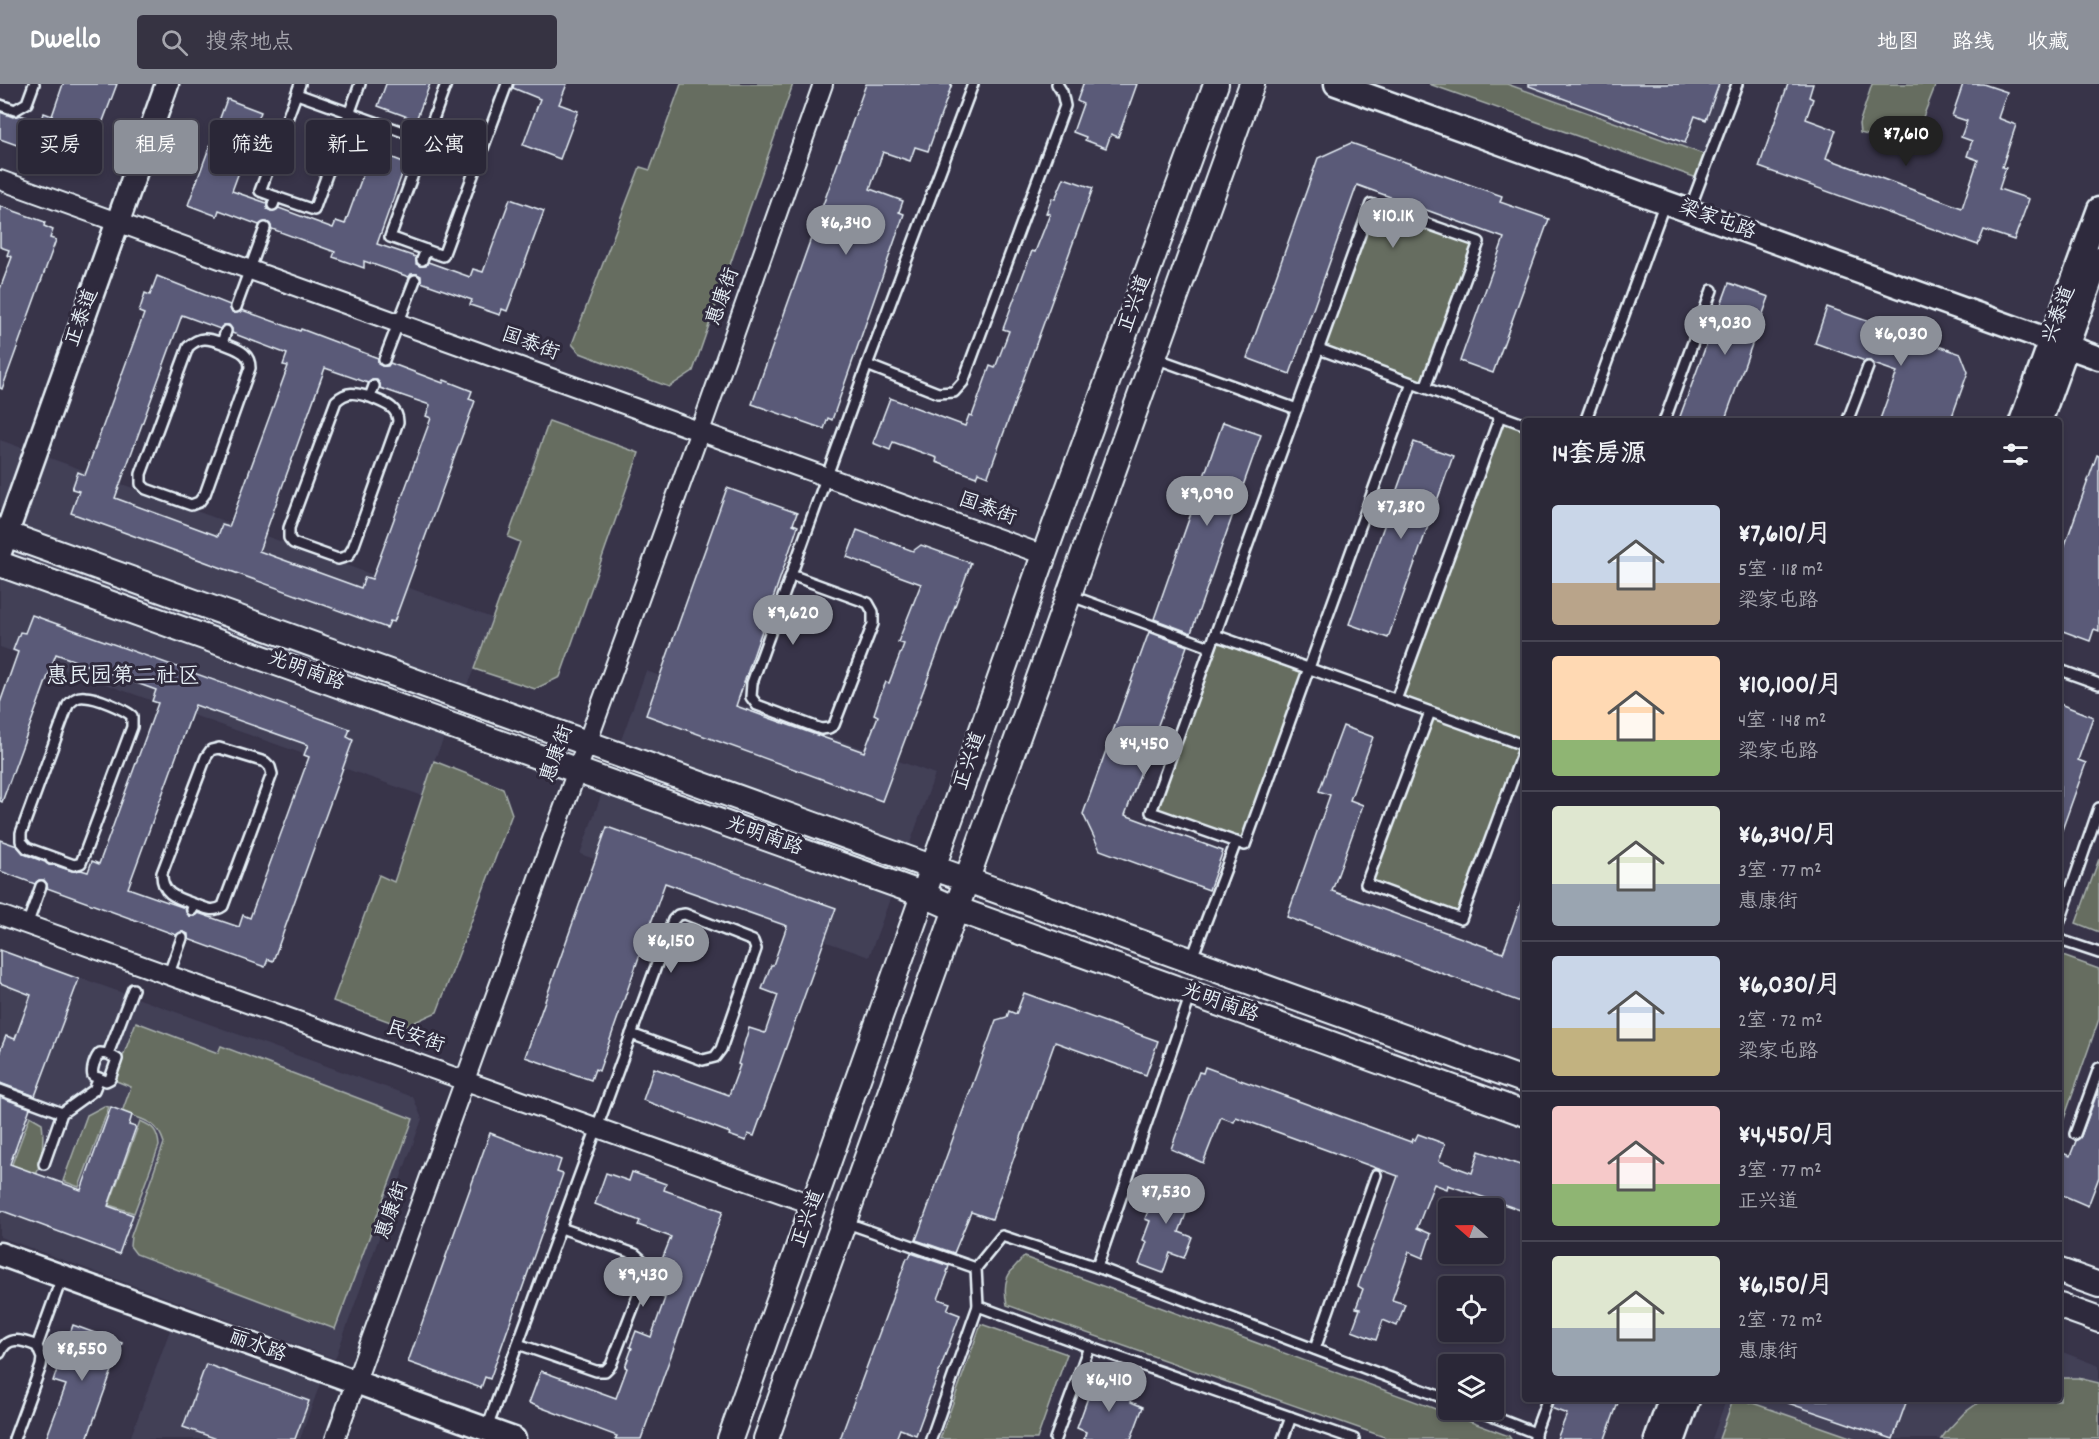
<!DOCTYPE html>
<html lang="zh">
<meta charset="utf-8">
<style>
:root{--surface:#2a2737;--page:#363342;--text:#f1f3f6;--muted:#a5a5ad;--line:#464452;--accent:#8c9099}
body{margin:0;font-family:Dekko,"LXGW WenKai TC",sans-serif;background:var(--page);color:var(--text);height:100vh;display:flex;flex-direction:column;font-size:22px;white-space:nowrap}
*{box-sizing:border-box;margin:0}
p{font-size:20px;color:var(--muted)}
.icon{flex:none;width:33px;height:33px;fill:none;stroke:currentColor;stroke-width:2;stroke-linecap:round;stroke-linejoin:round}
.map{position:relative;flex:1;overflow:hidden}
.sheet{position:absolute;left:1522px;top:334px;width:540px;height:984px;display:flex;flex-direction:column;background:var(--surface);border-radius:6px;box-shadow:0 3px 9px #0003,0 0 0 2px var(--line)}
.sheet>*{flex:none}
.hud{position:absolute;left:18px;top:36px;width:570px;height:54px;display:flex;gap:12px}
.needle{width:39px;rotate:290deg}
.controls{position:absolute;left:1438px;top:1114px;display:grid;gap:12px}
.controls a{display:grid;place-items:center;width:66px;height:66px;border-radius:6px;background:var(--surface);box-shadow:0 3px 9px #0003,0 0 0 2px var(--line);font-size:30px}
.price{position:absolute;translate:-50% -51px;padding:0 14px;border-radius:21px;background:var(--accent);color:#fff;font-size:20px;line-height:39px;filter:drop-shadow(0 2px 3px #0008)}
.price::after{content:'';position:absolute;left:50%;top:36px;width:18px;height:14px;margin-left:-9px;background:inherit;clip-path:polygon(0 0,100% 0,50% 100%)}
.price.active{background:#222;color:#fff}
ul{padding:0;list-style:none}
li{display:flex;align-items:center;gap:18px;height:150px;padding:0 30px}
li+li{border-top:2px solid var(--line)}
li span{display:grid;place-items:center;flex:none;width:168px;height:120px;border-radius:6px;color:#555}
li>.icon{margin-inline-start:auto}
span .icon{width:72px;height:72px;fill:#fffc;stroke-width:1}
li b{font-size:26px}
h2{display:flex;justify-content:space-between;align-items:center;height:72px;padding:0 30px;font-size:26px}
.chip{padding:0 21px;border-radius:6px;background:var(--surface);box-shadow:0 3px 9px #0003,0 0 0 2px var(--line);font-size:21px;line-height:54px}
.chip.active{background:var(--accent);color:#fff}
header{display:flex;align-items:center;gap:36px;box-sizing:border-box;height:84px;padding:0 30px;background:var(--accent);color:#fff}
header strong{font-size:28px}
nav{display:flex;gap:33px;margin-inline-start:auto;font-size:21px}
.search{width:420px;height:54px;background:var(--page);display:flex;align-items:center;gap:15px;box-sizing:border-box;padding:0 21px;border-radius:6px;color:var(--muted);font-size:22px}
.map>svg:first-child{display:block}
.built{fill:#423f57}
.green{fill:#666d60;stroke:#a7afac;stroke-width:1.5}
.building{fill:#5a5a78;stroke:#e8f1f8;stroke-width:1.5;fill-rule:evenodd}
.lines{fill:none;stroke-linecap:round;stroke-linejoin:round}
.service-casing{stroke:#e8f1f8;stroke-width:14}
.minor-casing{stroke:#e8f1f8;stroke-width:22}
.tertiary-casing{stroke:#e8f1f8;stroke-width:27}
.secondary-casing{stroke:#e8f1f8;stroke-width:28}
.service{stroke:#2f2a3d;stroke-width:9}
.minor{stroke:#2f2a3d;stroke-width:18}
.tertiary{stroke:#2f2a3d;stroke-width:22}
.secondary{stroke:#2f2a3d;stroke-width:24}
.labels{text-anchor:middle;dominant-baseline:central;stroke-width:6;stroke-linejoin:round;paint-order:stroke}
.street-label{font-size:20px;fill:#e8f1f8;stroke:#2f2a3d}
.quarter-label{font-size:22px;fill:#e8f1f8;stroke:#2f2a3d}
</style>
<header>
<strong>Dwello</strong>
<div class="search"><svg class="icon" aria-label="search" viewBox="0 0 24 24"><circle cx="10" cy="10" r="6"/><path d="M15 15l6 6"/></svg>搜索地点</div>
<nav><a>地图</a><a>路线</a><a>收藏</a></nav>
</header>
<div class="map">
<svg width="2099" height="1355" viewBox="0 0 2099 1355">
<rect width="100%" height="100%" fill="#383449"/>
<filter id="ink" filterUnits="userSpaceOnUse"><feTurbulence type="fractalNoise" baseFrequency=".0167" numOctaves="2"/><feDisplacementMap in="SourceGraphic" scale="12" xChannelSelector="R" yChannelSelector="G"/><feConvolveMatrix kernelMatrix="1 2 1 2 8 2 1 2 1" color-interpolation-filters="sRGB"/></filter>
<g filter="url(#ink)">
<!-- built -->
<g class="built">
<polygon points="1507,0 1732,0 1706,71"/>
<polygon points="0,356 492,534 474,585 434,677 423,712 0,563"/>
<polygon points="646,587 935,690 869,873 580,770"/>
<polygon points="0,865 413,1013 422,1035 335,1275 0,1153"/>
<polygon points="170,1246 321,1297 300,1355 130,1355"/>
<polygon points="2060,1267 2099,1282 2099,1355 1712,1355 1726,1316 2060,1316"/>
</g>
<!-- green -->
<g class="green">
<polygon points="681,0 793,0 693,287 669,303 580,269 572,260 640,83 650,86"/>
<polygon points="1429,0 1507,0 1706,71 1697,94"/>
<polygon points="1872,0 1936,0 1914,56 1902,60 1860,49 1859,40"/>
<polygon points="1372,126 1472,161 1422,298 1323,262"/>
<polygon points="549,337 639,369 560,593 535,605 474,585 520,458 508,453"/>
<polygon points="1502,337 1525,346 1526,647 1522,656 1402,612"/>
<polygon points="1217,558 1303,589 1242,756 1156,725"/>
<polygon points="1432,633 1518,666 1457,829 1372,797"/>
<polygon points="434,677 503,704 512,730 437,928 404,943 333,917 379,791 394,798"/>
<polygon points="2099,775 2099,848 2076,839"/>
<polygon points="2060,871 2099,885 2099,935 2060,1046"/>
<path d="M136,938L218,969L221,962L413,1035L335,1245L136,1170L130,1162L131,1152L164,1059C157,1036 142,1036 122,1028L131,1003L114,996Z"/>
<polygon points="104,1022 109,1023 79,1103 63,1097 87,1031"/>
<path d="M30,1032L42,1039C45,1061 41,1080 33,1100L8,1091Z"/>
<path d="M140,1037C153,1042 158,1047 159,1062L134,1129L109,1121Z"/>
<path d="M1024,1173L1509,1352L1511,1355H1390L1007,1221C1002,1197 1007,1189 1024,1173Z"/>
<polygon points="981,1240 1067,1270 1037,1355 940,1355"/>
<polygon points="2060,1294 2078,1294 2099,1299 2099,1355 1941,1355 1947,1347 1964,1329 1982,1316 2060,1316"/>
<polygon points="1733,1316 1744,1316 1856,1355 1719,1355"/>
</g>
<!-- building -->
<g class="building">
<polygon points="63,0 117,0 92,66 88,65 84,75 73,72 71,77 63,75 62,77 0,55 0,28 13,33 20,31 41,38 44,29 52,32"/>
<polygon points="386,0 430,0 416,36 378,22"/>
<polygon points="514,0 567,0 559,20 578,27 560,75 523,61 540,15 513,4"/>
<polygon points="866,0 952,0 928,67 915,63 910,77 883,68 870,105 903,117 899,128 904,130 832,336 828,334 824,345 752,320"/>
<polygon points="1083,0 1137,0 1118,53 1111,50 1106,64 1085,56 1086,53 1073,48 1083,20 1077,17"/>
<polygon points="1529,0 1719,0 1706,36 1695,32 1685,59 1529,2"/>
<polygon points="1788,0 1813,0 1809,13 1813,15 1806,35 1836,46 1826,74 1962,124 1978,76 1967,72 1972,57 1961,53 1967,37 1952,32 1963,0 1983,0 2007,8 1998,34 2016,41 2002,83 2006,84 1999,105 2029,115 2014,156 1984,146 1978,161 1759,83"/>
<polygon points="227,15 261,28 232,107 267,119 267,125 271,127 279,124 333,144 336,137 345,140 372,66 406,79 377,160 416,173 416,180 420,182 426,182 428,178 470,193 473,185 483,188 510,115 544,127 507,227 502,225 500,231 470,221 472,216 421,198 421,192 417,190 411,190 409,193 364,177 364,184 333,173 335,168 272,145 270,140 267,138 259,141 219,126 217,132 188,121"/>
<polygon points="1351,59 1502,112 1500,118 1549,135 1493,289 1460,277 1504,154 1357,101 1290,290 1247,274 1318,74"/>
<polygon points="1064,94 1093,104 988,392 978,388 976,393 936,378 937,374 893,358 890,366 873,359 890,314 965,342 969,331 972,332 990,282 995,284 1009,247 1003,245 1032,167 1035,168 1050,130 1046,129 1052,114 1055,115"/>
<polygon points="0,122 45,138 44,142 53,146 50,154 56,156 2,305 0,304 0,205 12,173 7,171 9,166 0,163"/>
<path d="M157,192L230,221L231,227L234,229L240,228L242,226L300,247L301,245L378,274V280L382,282H388L390,279L443,299L444,296L472,307L469,315L475,317L394,538L390,537L387,544L71,429L79,407L72,405L78,388L85,391L144,230L139,228L145,209L150,211ZM182,231L220,245L224,241H229L232,245V249L287,270L283,281L288,282L229,443L222,441L218,452L115,414ZM325,284L368,299L372,296H377L380,300V304L430,321L426,332L431,334L372,495L365,493L361,504L259,467Z"/>
<polygon points="1729,199 1769,213 1724,338 1678,338"/>
<polygon points="1827,223 1961,270 1968,288 1950,338 1879,338 1897,288 1874,280 1870,277 1865,277 1815,259"/>
<polygon points="1223,338 1261,351 1191,549 1154,535"/>
<polygon points="1414,358 1453,372 1388,554 1349,540"/>
<polygon points="2097,371 2099,372 2099,547 2094,545 2090,557 2060,546 2060,475"/>
<polygon points="727,404 797,429 793,440 798,442 736,622 864,668 878,632 874,630 880,612 886,598 889,599 904,560 898,558 921,500 847,473 857,446 913,467 921,461 971,479 882,717 646,631"/>
<path d="M32,531L350,645L347,653L353,656L273,877L268,875L265,883L188,855V850L184,848L176,851L47,804V800L44,796H39L35,800L0,787V756L17,762L24,770L45,778L49,781H54L72,787L81,786L88,788L92,777L99,780L158,619L152,617L156,606L56,570L2,718L0,717V619L18,568L13,566L20,548L25,549ZM195,621L308,661L304,671L309,673L250,834L243,831L239,843L198,829L194,832H189L186,828L185,824L128,804Z"/>
<polygon points="1149,548 1187,562 1125,731 1223,767 1209,806 1100,766 1083,730"/>
<polygon points="2060,620 2093,633 2078,676 2086,679 2062,746 2060,745"/>
<polygon points="1343,642 1373,653 1350,716 1363,721 1332,807 1503,869 1523,813 1526,813 1526,920 1287,833 1330,711 1319,707"/>
<polygon points="607,743 836,824 754,1052 748,1050 746,1057 729,1051 730,1049 643,1016 654,984 729,1011 740,981 738,980 749,944 765,949 778,911 762,905 771,881 773,881 787,842 665,799 599,987 595,985 591,996 525,973"/>
<polygon points="0,866 79,895 35,1012 0,999 0,967 6,952 15,955 31,911 0,899"/>
<polygon points="1024,909 1158,957 1146,991 1055,958 992,1135 971,1128 954,1169 916,1156 996,936 1007,933 1009,927 1016,930"/>
<polygon points="1205,983 1411,1058 1412,1055 1415,1056 1418,1050 1445,1060 1439,1077 1472,1089 1479,1067 1526,1083 1526,1128 1448,1101 1447,1105 1434,1100 1417,1144 1431,1150 1423,1174 1409,1168 1392,1216 1405,1220 1397,1242 1383,1236 1376,1256 1352,1247 1360,1225 1356,1224 1363,1205 1358,1202 1398,1092 1236,1033 1234,1038 1221,1033 1203,1079 1171,1065 1199,988 1203,989"/>
<polygon points="2099,1004 2099,1093 2088,1122 2060,1110 2060,1068 2070,1072 2076,1057 2081,1052"/>
<polygon points="0,1013 30,1024 10,1080 81,1106 111,1023 132,1031 129,1041 136,1043 108,1122 133,1131 119,1170 0,1126"/>
<polygon points="490,1049 561,1076 557,1088 563,1090 490,1295 485,1293 481,1304 408,1278"/>
<polygon points="632,1088 666,1100 664,1106 723,1127 641,1355 615,1355 617,1352 529,1319 541,1287 616,1314 627,1284 625,1283 632,1264 630,1263 636,1247 651,1253 665,1214 649,1208 671,1153 638,1141 640,1137 595,1120 606,1089 629,1097"/>
<polygon points="1161,1093 1195,1106 1179,1148 1192,1153 1184,1174 1170,1169 1163,1189 1139,1180 1147,1158 1143,1156 1150,1137 1145,1135"/>
<polygon points="911,1169 949,1182 947,1188 948,1189 938,1215 950,1219 947,1226 960,1231 916,1351 900,1345 896,1355 840,1355 907,1174 909,1174"/>
<polygon points="73,1241 122,1259 87,1355 46,1355 66,1301 53,1297 60,1277 55,1276 61,1260 66,1261"/>
<polygon points="206,1280 309,1317 295,1355 217,1355 183,1343"/>
<polygon points="1095,1294 1134,1308 1131,1318 1143,1323 1131,1355 1084,1355 1086,1348 1077,1344"/>
<polygon points="1554,1316 1619,1316 1605,1355 1557,1355 1567,1330 1551,1324"/>
<polygon points="1785,1316 1907,1316 1893,1355 1785,1318"/>
</g>
<g class="lines">
<defs>
<g id="service">
<polyline points="297,10 479,75 443,172 426,166 422,176"/>
<polyline points="0,21 15,26 27,19 34,0"/>
<polyline points="479,75 507,0"/>
<polyline points="276,113 260,107 300,0"/>
<polyline points="273,121 276,113 314,126 360,0"/>
<polyline points="1689,127 1737,0"/>
<polyline points="426,166 390,153 446,0"/>
<polyline points="236,223 265,144"/>
<path d="M222,259C235,265 250,267 250,284L205,410L199,418L191,421L146,405L141,400V390L188,263C200,252 208,254 222,259L226,247"/>
<polyline points="1319,265 1526,341"/>
<polyline points="1155,274 1297,325"/>
<polyline points="384,276 415,196"/>
<polyline points="867,281 938,309 954,308 963,298 1065,22 1062,8 1057,0"/>
<path d="M370,313C383,319 398,322 398,338L353,464L348,472L338,475L293,459L289,454V444L336,317C347,306 356,309 370,313L374,302"/>
<polyline points="1585,338 1665,118"/>
<polyline points="1664,338 1712,206"/>
<polyline points="1847,338 1868,283"/>
<polyline points="791,491 868,519 873,528 873,540 834,641 829,644 821,645 757,621 751,613 752,599 867,281 973,0"/>
<polyline points="1069,511 1210,563"/>
<polyline points="1215,551 1526,662"/>
<polyline points="2060,586 2099,600"/>
<polyline points="1396,616 1500,332"/>
<polyline points="1430,628 1366,800 1461,835 1526,659"/>
<polyline points="1236,758 1245,761 1412,299"/>
<path d="M51,775L52,773L27,764L21,757V749L68,621C73,616 77,612 85,613C96,613 124,625 132,632V643L81,779L74,781L52,773"/>
<path d="M192,826L194,820C177,814 161,810 162,789L206,673L211,666L219,664L265,678L270,683L272,690L223,822C213,829 205,824 194,820"/>
<polyline points="2060,837 2099,724"/>
<polyline points="27,841 41,802"/>
<polyline points="2060,856 2099,869"/>
<polyline points="1192,874 1236,758 1151,728 1371,120 1479,158 1425,304"/>
<polyline points="168,892 182,854"/>
<path d="M108,970L117,975L110,995L106,997L93,992C91,986 95,974 100,969L108,970L133,905"/>
<polyline points="0,1006 62,1029"/>
<polyline points="2075,1050 2099,984"/>
<polyline points="44,1080 62,1029 94,1006 99,994"/>
<polyline points="844,1138 976,1184"/>
<polyline points="1097,1183 1191,910"/>
<polyline points="518,1260 596,1287 605,1287 611,1281 647,1188 643,1177 635,1170 561,1144"/>
<polyline points="1315,1265 1376,1091"/>
<path d="M0,1269C7,1251 22,1256 37,1262"/>
<polyline points="1476,1326 1535,1349 1535,1355"/>
<polyline points="487,1344 673,836 678,831 685,830 753,857 756,865 721,965 715,973 703,976 631,950"/>
<polyline points="1535,1349 1547,1316"/>
<polyline points="14,1355 41,1282 42,1274 37,1262 62,1193"/>
<polyline points="931,1355 978,1222"/>
<polyline points="1055,1355 1089,1263"/>
<polyline points="1283,1355 1291,1333"/>
<polyline points="1354,1355 1089,1263 978,1222 976,1184 1002,1152 1097,1183 1449,1316"/>
</g>
<g id="minor">
<polyline points="0,96 1044,471"/>
<polyline points="0,831 814,1121"/>
<polyline points="335,1355 700,347 823,0"/>
</g>
<g id="tertiary">
<polyline points="1336,0 2099,274"/>
<polyline points="2021,338 2099,125"/>
<polyline points="2040,338 2099,174"/>
<polyline points="0,468 167,0"/>
<polyline points="0,1170 514,1355"/>
<polyline points="1656,1355 1670,1316"/>
<polyline points="1674,1355 1688,1316"/>
</g>
<g id="secondary">
<polyline points="0,448 1526,997"/>
<polyline points="0,480 922,810 956,825 1526,1030"/>
<polyline points="2060,1187 2099,1201"/>
<polyline points="2060,1222 2099,1236"/>
<polyline points="730,1355 1044,471 1216,0"/>
<polyline points="766,1355 1252,0"/>
</g>
</defs>
<!-- service casing -->
<use href="#service" class="service-casing"/>
<!-- minor casing -->
<use href="#minor" class="minor-casing"/>
<!-- tertiary casing -->
<use href="#tertiary" class="tertiary-casing"/>
<!-- secondary casing -->
<use href="#secondary" class="secondary-casing"/>
<!-- service -->
<use href="#service" class="service"/>
<!-- minor -->
<use href="#minor" class="minor"/>
<!-- tertiary -->
<use href="#tertiary" class="tertiary"/>
<!-- secondary -->
<use href="#secondary" class="secondary"/>
</g>
</g>
<g class="labels">
<!-- street labels -->
<g class="street-label">
<text transform="translate(1717 137) rotate(20)">梁家屯路</text>
<text transform="translate(724 213) rotate(-70)">惠康街</text>
<text transform="translate(1136 220) rotate(-70)">正兴道</text>
<text transform="translate(2060 231) rotate(-70)">兴泰道</text>
<text transform="translate(83 234) rotate(-70)">正泰道</text>
<text transform="translate(530 261) rotate(20)">国泰街</text>
<text transform="translate(987 426) rotate(20)">国泰街</text>
<text transform="translate(306 588) rotate(20)">光明南路</text>
<text transform="translate(558 670) rotate(-70)">惠康街</text>
<text transform="translate(971 677) rotate(-71)">正兴道</text>
<text transform="translate(764 753) rotate(20)">光明南路</text>
<text transform="translate(1220 920) rotate(20)">光明南路</text>
<text transform="translate(415 954) rotate(19)">民安街</text>
<text transform="translate(393 1127) rotate(-70)">惠康街</text>
<text transform="translate(809 1135) rotate(-70)">正兴道</text>
<text transform="translate(257 1263) rotate(20)">丽水路</text>
</g>
<!-- quarter labels -->
<g class="quarter-label">
<text x="123" y="593">惠民园第二社区</text>
</g>
</g>
</svg>
<div class="controls">
<a><svg class="needle" viewBox="-14 -14 28 28"><path d="M0-13l5 13h-10z" fill="#e53935"/><path d="M0 13l5-13h-10z" fill="#a5a5ad"/></svg></a>
<a><svg class="icon" aria-label="locate" viewBox="0 0 24 24"><circle cx="12" cy="12" r="6"/><path d="M12 2v4M12 18v4M2 12h4M18 12h4"/></svg></a>
<a><svg class="icon" aria-label="layers" viewBox="0 0 24 24"><path d="M12 4l9 5-9 5-9-5zM3 14l9 5 9-5"/></svg></a>
</div>
<b class="price active" style="left:1906px;top:83px">¥7,610</b>
<b class="price" style="left:1393px;top:165px">¥10.1K</b>
<b class="price" style="left:846px;top:172px">¥6,340</b>
<b class="price" style="left:1725px;top:272px">¥9,030</b>
<b class="price" style="left:1901px;top:283px">¥6,030</b>
<b class="price" style="left:1207px;top:443px">¥9,090</b>
<b class="price" style="left:1401px;top:456px">¥7,380</b>
<b class="price" style="left:793px;top:562px">¥9,620</b>
<b class="price" style="left:1144px;top:693px">¥4,450</b>
<b class="price" style="left:671px;top:890px">¥6,150</b>
<b class="price" style="left:1166px;top:1141px">¥7,530</b>
<b class="price" style="left:643px;top:1224px">¥9,430</b>
<b class="price" style="left:82px;top:1298px">¥8,550</b>
<b class="price" style="left:1109px;top:1329px">¥6,410</b>
<div class="hud">
<a class="chip">买房</a>
<a class="chip active">租房</a>
<a class="chip">筛选</a>
<a class="chip">新上</a>
<a class="chip">公寓</a>
</div>
<section class="sheet">
<h2>14套房源<svg class="icon" aria-label="filters" viewBox="0 0 24 24"><path d="M4 7h16M4 17h16"/><circle cx="9" cy="7" r="2"/><circle cx="15" cy="17" r="2"/></svg></h2>
<ul>
<li><span style="background:linear-gradient(#c9d6e8 65%,#b9a48a 0)"><svg class="icon" aria-label="home" viewBox="0 0 24 24"><path d="M3 11l9-7 9 7M6 9v11h12V9"/></svg></span><div><b>¥7,610/月</b><p>5室 · 118 m²</p><p>梁家屯路</p></div></li>
<li><span style="background:linear-gradient(#ffd9b3 70%,#8fb573 0)"><svg class="icon" aria-label="home" viewBox="0 0 24 24"><path d="M3 11l9-7 9 7M6 9v11h12V9"/></svg></span><div><b>¥10,100/月</b><p>4室 · 148 m²</p><p>梁家屯路</p></div></li>
<li><span style="background:linear-gradient(#dfe7d0 65%,#9aa5b1 0)"><svg class="icon" aria-label="home" viewBox="0 0 24 24"><path d="M3 11l9-7 9 7M6 9v11h12V9"/></svg></span><div><b>¥6,340/月</b><p>3室 · 77 m²</p><p>惠康街</p></div></li>
<li><span style="background:linear-gradient(#c9d6e8 60%,#c2b280 0)"><svg class="icon" aria-label="home" viewBox="0 0 24 24"><path d="M3 11l9-7 9 7M6 9v11h12V9"/></svg></span><div><b>¥6,030/月</b><p>2室 · 72 m²</p><p>梁家屯路</p></div></li>
<li><span style="background:linear-gradient(#f6c9c9 65%,#8fb573 0)"><svg class="icon" aria-label="home" viewBox="0 0 24 24"><path d="M3 11l9-7 9 7M6 9v11h12V9"/></svg></span><div><b>¥4,450/月</b><p>3室 · 77 m²</p><p>正兴道</p></div></li>
<li><span style="background:linear-gradient(#dfe7d0 60%,#9aa5b1 0)"><svg class="icon" aria-label="home" viewBox="0 0 24 24"><path d="M3 11l9-7 9 7M6 9v11h12V9"/></svg></span><div><b>¥6,150/月</b><p>2室 · 72 m²</p><p>惠康街</p></div></li>
</ul>
</section>
</div>
